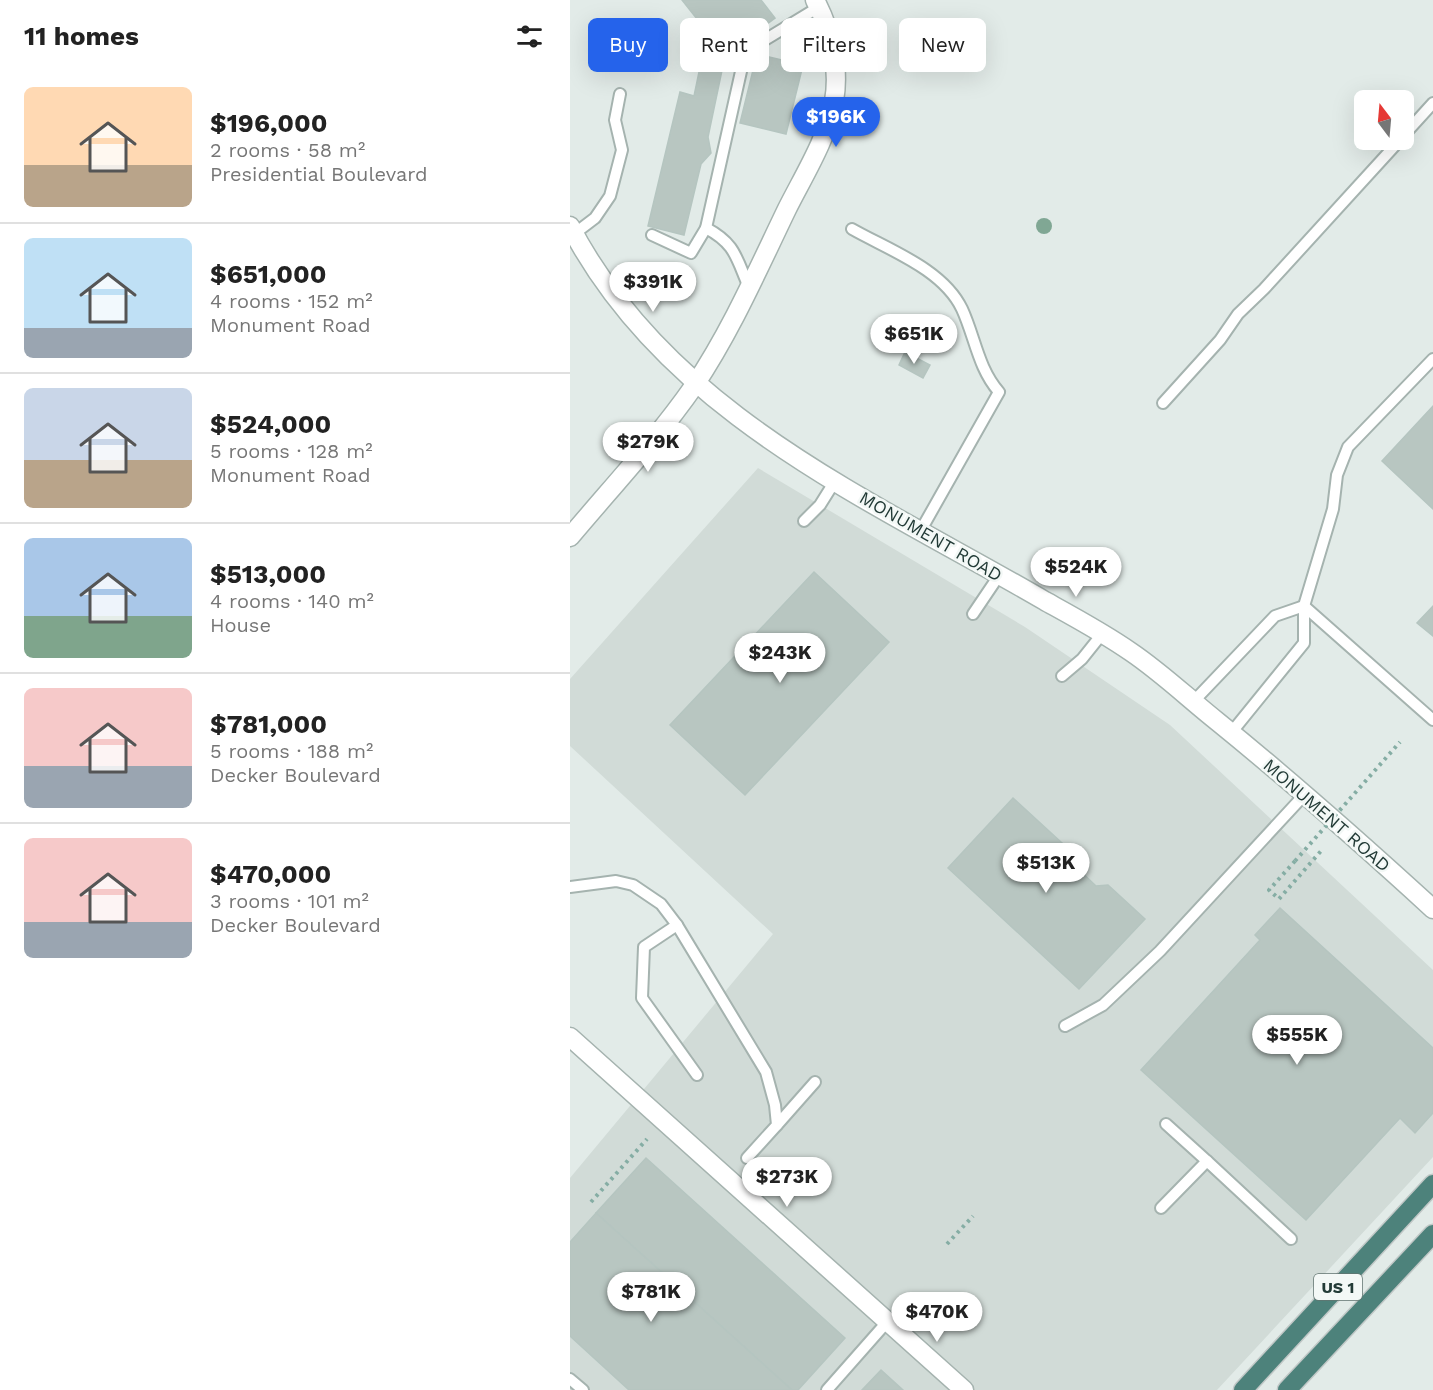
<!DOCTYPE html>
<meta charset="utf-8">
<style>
:root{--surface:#fff;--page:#f6f6f6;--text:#222;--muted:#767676;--line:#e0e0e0;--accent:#2563eb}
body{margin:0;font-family:"Work Sans",sans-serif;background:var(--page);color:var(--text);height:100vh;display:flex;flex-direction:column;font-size:22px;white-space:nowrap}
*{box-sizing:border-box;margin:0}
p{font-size:20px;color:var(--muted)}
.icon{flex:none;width:33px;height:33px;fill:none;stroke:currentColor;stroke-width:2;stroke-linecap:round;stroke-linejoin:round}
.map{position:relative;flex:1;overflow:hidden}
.panel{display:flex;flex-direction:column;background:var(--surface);width:570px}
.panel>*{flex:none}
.guide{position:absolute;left:18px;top:18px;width:570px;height:54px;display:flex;gap:12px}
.needle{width:39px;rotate:344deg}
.controls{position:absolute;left:784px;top:90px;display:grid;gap:12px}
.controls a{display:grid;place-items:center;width:60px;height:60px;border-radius:9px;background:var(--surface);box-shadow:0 6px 24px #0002;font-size:30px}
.price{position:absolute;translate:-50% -51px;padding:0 14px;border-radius:21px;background:#fff;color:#222;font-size:20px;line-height:39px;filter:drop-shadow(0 2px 3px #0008)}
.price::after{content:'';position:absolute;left:50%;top:36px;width:18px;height:14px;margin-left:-9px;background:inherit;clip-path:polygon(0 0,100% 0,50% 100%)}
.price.selected{background:var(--accent);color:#fff}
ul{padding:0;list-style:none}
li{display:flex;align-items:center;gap:18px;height:150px;padding:0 24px}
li+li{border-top:2px solid var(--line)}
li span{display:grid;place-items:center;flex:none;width:168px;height:120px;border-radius:9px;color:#555}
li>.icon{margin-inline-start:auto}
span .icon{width:72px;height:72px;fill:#fffc;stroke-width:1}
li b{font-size:26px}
h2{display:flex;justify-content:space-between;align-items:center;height:72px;padding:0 24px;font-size:26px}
.pill{padding:0 21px;border-radius:9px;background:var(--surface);box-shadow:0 6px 24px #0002;font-size:21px;line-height:54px}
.pill.selected{background:var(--accent);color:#fff}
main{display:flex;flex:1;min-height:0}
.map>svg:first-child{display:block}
.built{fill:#d1dbd7}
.building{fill:#b8c6c1;stroke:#b5c5c0;stroke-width:1.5}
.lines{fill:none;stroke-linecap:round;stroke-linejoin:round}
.service-casing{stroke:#a5b3af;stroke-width:14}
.minor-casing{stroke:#a5b3af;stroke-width:21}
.tertiary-casing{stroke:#a5b3af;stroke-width:21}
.trunk-casing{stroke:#c1c8c7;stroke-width:21}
.path{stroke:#85ada4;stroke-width:4;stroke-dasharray:3 4.5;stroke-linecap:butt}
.service{stroke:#fff;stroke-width:10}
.minor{stroke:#fff;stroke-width:18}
.tertiary{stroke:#fff;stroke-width:18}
.trunk{stroke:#4d827b;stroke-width:18}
.path-bridge{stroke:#85ada4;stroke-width:4;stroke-dasharray:3 4.5;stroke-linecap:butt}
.tree{fill:#80a794}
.labels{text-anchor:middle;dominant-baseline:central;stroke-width:5;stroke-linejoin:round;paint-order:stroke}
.shield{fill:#f3f8f6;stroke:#617470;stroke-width:1.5}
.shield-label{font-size:16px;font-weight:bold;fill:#233b37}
.street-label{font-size:18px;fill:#233b37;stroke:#f3f8f6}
</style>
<main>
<section class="panel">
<h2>11 homes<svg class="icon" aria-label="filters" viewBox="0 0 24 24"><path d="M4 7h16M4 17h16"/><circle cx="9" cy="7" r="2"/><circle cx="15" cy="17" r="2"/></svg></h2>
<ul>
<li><span style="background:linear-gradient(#ffd9b3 65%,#b9a48a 0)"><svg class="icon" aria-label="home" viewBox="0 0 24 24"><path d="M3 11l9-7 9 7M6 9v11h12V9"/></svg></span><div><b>$196,000</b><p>2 rooms · 58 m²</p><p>Presidential Boulevard</p></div></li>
<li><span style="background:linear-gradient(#bfe0f5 75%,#9aa5b1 0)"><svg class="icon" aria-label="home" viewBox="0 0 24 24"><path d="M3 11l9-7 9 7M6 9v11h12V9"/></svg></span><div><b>$651,000</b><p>4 rooms · 152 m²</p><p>Monument Road</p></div></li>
<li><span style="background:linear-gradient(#c9d6e8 60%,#b9a48a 0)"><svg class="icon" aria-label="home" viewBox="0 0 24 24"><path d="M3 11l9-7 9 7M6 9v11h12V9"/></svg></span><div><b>$524,000</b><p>5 rooms · 128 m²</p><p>Monument Road</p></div></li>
<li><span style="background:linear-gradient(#a9c7e8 65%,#7fa58c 0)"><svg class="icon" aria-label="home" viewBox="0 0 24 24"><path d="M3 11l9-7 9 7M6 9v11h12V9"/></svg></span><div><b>$513,000</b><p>4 rooms · 140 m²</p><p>House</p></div></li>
<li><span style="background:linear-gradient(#f6c9c9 65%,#9aa5b1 0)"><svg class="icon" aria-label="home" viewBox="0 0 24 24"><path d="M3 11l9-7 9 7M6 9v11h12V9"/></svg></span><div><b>$781,000</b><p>5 rooms · 188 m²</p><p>Decker Boulevard</p></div></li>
<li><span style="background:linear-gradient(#f6c9c9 70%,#9aa5b1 0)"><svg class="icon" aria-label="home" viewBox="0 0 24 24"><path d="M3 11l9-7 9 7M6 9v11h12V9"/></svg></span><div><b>$470,000</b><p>3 rooms · 101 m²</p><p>Decker Boulevard</p></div></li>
</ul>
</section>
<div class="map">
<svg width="863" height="1390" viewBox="0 0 863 1390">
<rect width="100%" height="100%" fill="#e2ebe8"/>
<!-- built -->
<polygon class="built" points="188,468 455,627 600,725 863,970 863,1157 647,1390 0,1390 0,1178 203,934 0,746 0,679"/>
<!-- building -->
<g class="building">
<polygon points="112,0 191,0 205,18 155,56 138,137 141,153 131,164 114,235 78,226 110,92 124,96 133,53 124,38 129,35 131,24"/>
<polygon points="187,54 233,65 216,134 170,123"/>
<polygon points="335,352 360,365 353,378 329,365"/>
<polygon points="863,406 863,509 812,461"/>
<polygon points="244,572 319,642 175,795 100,725"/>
<polygon points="863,606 863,636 847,623"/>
<polygon points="443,798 503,853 504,865 526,886 538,885 575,919 509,989 378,868"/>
<polygon points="710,908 863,1048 863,1113 845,1133 830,1118 736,1220 571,1070 690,940 685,935"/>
<polygon points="76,1158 275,1338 228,1390 222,1390 26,1213"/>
<polygon points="26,1213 222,1390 59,1390 0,1336 0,1242"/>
<polygon points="311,1370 333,1390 292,1390"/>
</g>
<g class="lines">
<defs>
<g id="service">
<polyline points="834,135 863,103"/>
<path d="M136,228C166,244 166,258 179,287"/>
<path d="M282,229C319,250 373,269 392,309C405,337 408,368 429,392L351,530"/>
<polyline points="4,234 25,218 40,196 52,150 45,120 50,94"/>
<polyline points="82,235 121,253 136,228 174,58 188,44 249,7"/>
<polyline points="593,403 650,340 668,314 694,289 830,140"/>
<polyline points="234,521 250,505 265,481"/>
<polyline points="734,606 863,720"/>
<polyline points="403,614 430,574"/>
<polyline points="492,676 512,659 532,634"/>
<polyline points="623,702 705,616 734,606"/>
<polyline points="661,733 734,643 734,606 763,509 767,475 778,447 863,359"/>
<polyline points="0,887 46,881 63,885 91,904 107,925 196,1072 205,1105 207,1125 177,1158"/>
<polyline points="107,925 74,947 72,998 127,1075"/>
<polyline points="495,1026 533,1005 590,951 736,793"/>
<polyline points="596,1124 637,1161"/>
<polyline points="207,1125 245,1082"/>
<polyline points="591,1208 637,1161 721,1239"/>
<polyline points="0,1379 13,1390"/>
<polyline points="257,1390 317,1322"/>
</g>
<g id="minor">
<path d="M0,226C98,414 300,499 475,601C504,617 534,633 561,652C592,673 619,699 648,722C722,782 793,845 863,909"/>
<polyline points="0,1037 394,1390"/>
</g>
<path id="tertiary" d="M0,537C42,487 87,439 124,386C161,331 188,269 217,209C234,175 257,139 264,101C270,68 261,30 245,0"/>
<g id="trunk">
<polyline points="673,1390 863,1184"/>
<polyline points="717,1390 863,1234"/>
</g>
</defs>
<!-- service casing -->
<use href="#service" class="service-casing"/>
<!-- minor casing -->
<use href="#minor" class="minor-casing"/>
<!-- tertiary casing -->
<use href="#tertiary" class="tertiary-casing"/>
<!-- trunk casing -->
<use href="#trunk" class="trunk-casing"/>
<!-- path -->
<g class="path">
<polyline points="725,861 699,890 709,899 751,851"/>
<polyline points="21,1202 77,1139"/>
<polyline points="377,1244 403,1216"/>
</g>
<!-- service -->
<use href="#service" class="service"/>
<!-- minor -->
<use href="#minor" class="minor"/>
<!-- tertiary -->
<use href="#tertiary" class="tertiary"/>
<!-- trunk -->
<use href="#trunk" class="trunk"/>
<!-- path-bridge -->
<polyline class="path-bridge" points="725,861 830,742"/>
</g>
<!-- trees -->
<circle class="tree" cx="474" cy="226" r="8"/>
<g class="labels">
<!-- shield labels -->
<rect class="shield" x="744" y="1274" width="48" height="26" rx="4.5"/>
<g class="shield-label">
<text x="768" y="1287">US 1</text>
</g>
<!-- street labels -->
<g class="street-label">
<text transform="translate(361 536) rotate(30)">MONUMENT ROAD</text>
<text transform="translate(757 815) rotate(41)">MONUMENT ROAD</text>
</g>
</g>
</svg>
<div class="controls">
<a><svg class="needle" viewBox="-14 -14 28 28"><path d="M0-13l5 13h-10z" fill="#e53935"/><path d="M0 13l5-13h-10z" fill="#767676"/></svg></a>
</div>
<b class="price selected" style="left:266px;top:148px">$196K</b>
<b class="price" style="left:83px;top:313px">$391K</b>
<b class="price" style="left:344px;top:365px">$651K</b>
<b class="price" style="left:78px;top:473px">$279K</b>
<b class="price" style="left:506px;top:598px">$524K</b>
<b class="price" style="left:210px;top:684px">$243K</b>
<b class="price" style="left:476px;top:894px">$513K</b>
<b class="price" style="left:727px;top:1066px">$555K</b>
<b class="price" style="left:217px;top:1208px">$273K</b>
<b class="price" style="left:81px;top:1323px">$781K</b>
<b class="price" style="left:367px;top:1343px">$470K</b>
<div class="guide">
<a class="pill selected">Buy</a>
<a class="pill">Rent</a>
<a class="pill">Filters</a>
<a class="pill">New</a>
</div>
</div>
</main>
